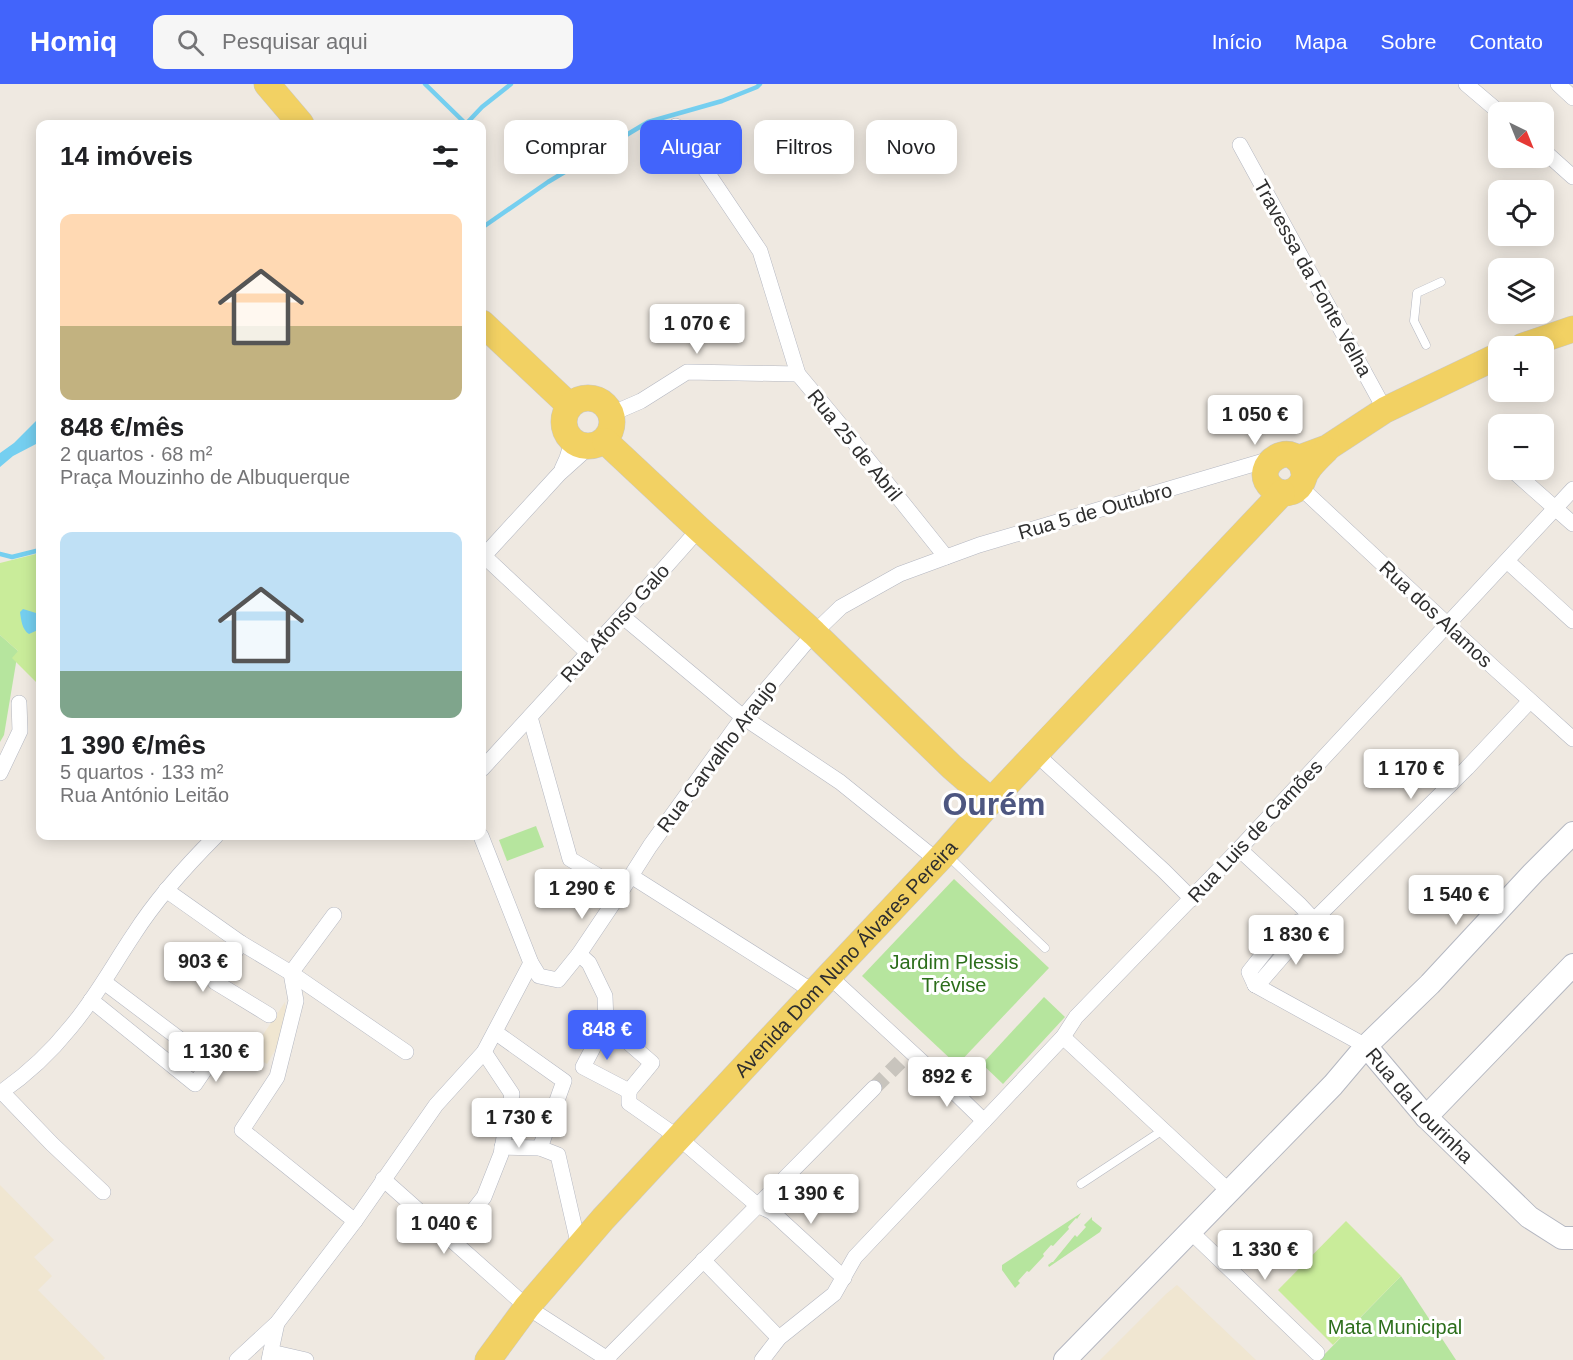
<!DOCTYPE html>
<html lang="pt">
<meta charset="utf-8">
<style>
:root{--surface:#fff;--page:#f6f6f6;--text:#202124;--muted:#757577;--accent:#4264fb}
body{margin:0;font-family:Arial,sans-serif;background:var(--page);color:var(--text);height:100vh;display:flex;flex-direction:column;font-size:22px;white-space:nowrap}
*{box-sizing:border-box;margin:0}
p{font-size:20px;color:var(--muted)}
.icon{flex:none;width:33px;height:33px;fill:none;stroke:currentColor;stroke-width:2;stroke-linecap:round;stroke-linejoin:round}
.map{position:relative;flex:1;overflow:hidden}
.details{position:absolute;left:36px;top:36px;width:450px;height:720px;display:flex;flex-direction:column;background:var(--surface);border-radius:12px;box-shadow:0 3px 15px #0003}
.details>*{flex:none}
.top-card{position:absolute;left:504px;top:36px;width:570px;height:54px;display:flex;gap:12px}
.needle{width:39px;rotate:137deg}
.controls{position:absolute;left:1488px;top:18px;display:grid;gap:12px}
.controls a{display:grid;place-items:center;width:66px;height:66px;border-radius:12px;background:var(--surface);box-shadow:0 3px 15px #0003;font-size:30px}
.price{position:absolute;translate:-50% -51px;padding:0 14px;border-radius:6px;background:#fff;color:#222;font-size:20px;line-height:39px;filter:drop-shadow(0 2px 3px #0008)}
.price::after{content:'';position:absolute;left:50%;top:36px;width:18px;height:14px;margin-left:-9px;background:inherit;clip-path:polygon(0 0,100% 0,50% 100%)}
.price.selected{background:var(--accent);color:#fff}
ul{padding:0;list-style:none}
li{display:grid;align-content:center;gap:12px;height:318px;padding:0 24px}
li span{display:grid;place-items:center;height:186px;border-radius:12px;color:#555}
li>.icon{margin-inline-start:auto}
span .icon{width:108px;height:108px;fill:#fffc;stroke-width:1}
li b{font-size:26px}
h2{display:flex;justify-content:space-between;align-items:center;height:72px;padding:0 24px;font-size:26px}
.tag{padding:0 21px;border-radius:12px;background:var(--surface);box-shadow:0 3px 15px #0003;font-size:21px;line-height:54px}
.tag.selected{background:var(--accent);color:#fff}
header{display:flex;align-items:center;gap:36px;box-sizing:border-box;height:84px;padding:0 30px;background:var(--accent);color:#fff}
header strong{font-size:28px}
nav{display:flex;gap:33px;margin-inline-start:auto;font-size:21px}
.search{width:420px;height:54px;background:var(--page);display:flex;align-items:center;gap:15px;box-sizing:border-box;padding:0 21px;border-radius:12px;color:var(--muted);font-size:22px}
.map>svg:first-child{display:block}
.education{fill:#f0e6d1}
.green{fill:#b6e59e}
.pitch{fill:#c9ec9a}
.water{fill:#75cff0}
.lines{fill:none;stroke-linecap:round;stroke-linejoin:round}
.stream{stroke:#75cff0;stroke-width:4.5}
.street-tunnel{stroke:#c8c4bd;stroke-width:15;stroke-dasharray:15 8;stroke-linecap:butt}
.lane-casing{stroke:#b4b7c1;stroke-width:9}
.street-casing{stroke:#b4b7c1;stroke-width:16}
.secondary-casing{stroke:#b4b7c1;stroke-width:24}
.primary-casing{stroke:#c9c9c9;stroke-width:27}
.lane{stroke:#fff;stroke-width:8}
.street{stroke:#fff;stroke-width:15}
.secondary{stroke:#fff;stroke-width:22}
.primary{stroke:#f2d163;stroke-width:26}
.labels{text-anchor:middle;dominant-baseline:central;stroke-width:6;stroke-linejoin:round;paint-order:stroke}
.street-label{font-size:20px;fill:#2e2e2e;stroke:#fff}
.park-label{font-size:20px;fill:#2c6e1b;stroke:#fff}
.town-label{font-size:32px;font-weight:bold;fill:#4d5680;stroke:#fff}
</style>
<header>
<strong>Homiq</strong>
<div class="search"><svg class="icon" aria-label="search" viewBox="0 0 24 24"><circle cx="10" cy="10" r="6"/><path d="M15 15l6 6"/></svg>Pesquisar aqui</div>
<nav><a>Início</a><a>Mapa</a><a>Sobre</a><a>Contato</a></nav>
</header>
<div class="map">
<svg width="1573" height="1276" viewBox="0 0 1573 1276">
<rect width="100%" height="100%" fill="#efe9e1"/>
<!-- education -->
<g class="education">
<polygon points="285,918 286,928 277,963 267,980 250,970"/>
<polygon points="0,1101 54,1156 34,1173 52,1192 38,1206 105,1274 103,1276 0,1276"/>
<polygon points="1177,1201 1256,1276 1259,1276 1100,1276 1166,1210"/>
</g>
<!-- green -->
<g class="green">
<polygon points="0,551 18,567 4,651 0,658"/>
<polygon points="536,742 544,763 507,777 499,756"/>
<polygon points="954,795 1049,884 957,981 862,892"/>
<polygon points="1044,913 1065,933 1003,1000 982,980"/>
<polygon points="1081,1129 1077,1135 1076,1134 1068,1143 1069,1145 1053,1162 1051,1161 1043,1170 1044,1172 1029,1188 1027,1187 1018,1197 1020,1199 1015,1204 1002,1186 1002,1181"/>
<polygon points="1092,1133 1092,1136 1102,1144 1100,1148 1049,1183 1048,1181 1052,1178 1053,1178 1075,1151 1077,1153 1086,1143 1084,1141"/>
<polygon points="1401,1192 1456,1276 1319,1276"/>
</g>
<!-- pitch -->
<g class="pitch">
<polygon points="40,469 40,602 12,574 18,567 0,551 0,479"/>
<polygon points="1346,1137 1401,1192 1333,1261 1278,1206"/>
</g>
<!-- water -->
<g class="water">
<polygon points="40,333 40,354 36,360 13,372 0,383 0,369 14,359"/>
<path d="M23,525L36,529L40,532V545L29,550C22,546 21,535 20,528Z"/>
</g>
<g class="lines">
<!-- stream -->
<g class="stream">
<polyline points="425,0 466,40"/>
<polyline points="466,40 482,23 511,0"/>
<polyline points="482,147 483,143 548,98 648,38 722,17 757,3 760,0"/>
<polyline points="0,470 12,473 40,466"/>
</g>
<!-- street-tunnel -->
<polyline class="street-tunnel" points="874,1004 900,978"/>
<defs>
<g id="lane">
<polyline points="1426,261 1414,237 1417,209 1441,198"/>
<polyline points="948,772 1045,864"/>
<polyline points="1081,1100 1163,1046"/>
</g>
<g id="street">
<polyline points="1466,0 1499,28"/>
<polyline points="1558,0 1573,14"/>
<polyline points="676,42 760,167 798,290 838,338 946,473"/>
<polyline points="1240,61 1385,326"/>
<polyline points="1544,67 1573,93"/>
<polyline points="611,330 641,317 687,288 798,290"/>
<polyline points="562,385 567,374 572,358"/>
<polyline points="1512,386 1573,440"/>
<polyline points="1299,402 1493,583 1573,655"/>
<polyline points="484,472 588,569"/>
<polyline points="482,474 559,390 589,363"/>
<polyline points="1507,477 1573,537"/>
<polyline points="622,532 743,633 840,698 938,777"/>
<polyline points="530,633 570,775 622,806"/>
<polyline points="1036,670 1164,787 1192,815"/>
<polyline points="482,685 622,532 699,445"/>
<polyline points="0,689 20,647 19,619"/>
<polyline points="481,752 531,879 539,892 558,896 579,870 622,806 650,762 743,633 814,549 841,523 900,490 979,461 1274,374"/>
<polyline points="1239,765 1300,821 1314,836"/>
<polyline points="631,792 814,908"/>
<polyline points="166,806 241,859 291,889 406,968"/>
<polyline points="241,859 215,898 269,931"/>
<polyline points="579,870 589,879 605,912 606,939 583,983 629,1007"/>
<polyline points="291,889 296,917 277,993 242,1046 355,1137"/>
<polyline points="291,889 334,831"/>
<polyline points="829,892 945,999 984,1037 1063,953 1076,933 1239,765 1573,405"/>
<polyline points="1255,901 1262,896 1314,836 1467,684 1530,617"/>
<polyline points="1255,901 1366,962"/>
<polyline points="1255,901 1249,888 1272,859 1298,838 1314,836"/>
<polyline points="91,916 195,1000 210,978 104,898"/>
<polyline points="606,939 652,979 629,1007"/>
<polyline points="495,948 564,997 540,1064 502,1063"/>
<polyline points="1063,953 1230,1108"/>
<polyline points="629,1007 629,1019 679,1054 757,1121 772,1128 844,1194"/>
<polyline points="2,1008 52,1060 103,1108"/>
<path d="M0,1009C26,991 50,969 70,944C95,915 113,881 134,850C157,814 186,782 216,752"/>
<polyline points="540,1064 558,1071 579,1163"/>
<polyline points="383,1095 527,1223 609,1276"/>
<polyline points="1191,1148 1317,1269"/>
<polyline points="451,1155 484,1113 501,1070 512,1010 484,968"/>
<polyline points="703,1176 779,1254"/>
<polyline points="271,1268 306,1276"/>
<polyline points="607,1274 874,1004"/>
<polyline points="237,1276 277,1239 355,1137 436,1021 484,968 531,879"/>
<polyline points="269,1276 277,1239"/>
<polyline points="762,1276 779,1254 834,1210 855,1173 984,1037"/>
</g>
<g id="secondary">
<path id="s1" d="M1366,962L1426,1033L1529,1133L1562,1154H1573"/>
<polyline points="1426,1033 1573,881"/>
<polyline points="1065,1276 1333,1001 1366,962 1430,900 1533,789 1573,749"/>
</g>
<g id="primary">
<polyline points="267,0 301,40"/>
<polyline points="482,239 569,321"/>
<polyline points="1523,262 1573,245"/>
<circle cx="588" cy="338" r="24"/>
<polyline points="605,357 699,445 814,549 952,683 991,717"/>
<polyline points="1297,375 1327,364 1385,326 1498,272"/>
<path d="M1304,389C1298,350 1247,381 1272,404C1281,412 1295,410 1301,400C1304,396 1304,391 1307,387C1312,379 1319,373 1326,366"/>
<path id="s2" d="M488,1276L527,1223L603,1135L829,892L945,769L991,717L1282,409"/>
</g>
</defs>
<!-- lane casing -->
<use href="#lane" class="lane-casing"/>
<!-- street casing -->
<use href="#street" class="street-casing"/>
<!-- secondary casing -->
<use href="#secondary" class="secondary-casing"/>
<!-- primary casing -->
<use href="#primary" class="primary-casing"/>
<!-- lane -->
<use href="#lane" class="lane"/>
<!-- street -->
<use href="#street" class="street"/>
<!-- secondary -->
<use href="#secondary" class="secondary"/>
<!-- primary -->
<use href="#primary" class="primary"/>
</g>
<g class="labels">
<!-- street labels -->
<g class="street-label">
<text transform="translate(1313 194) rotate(61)">Travessa da Fonte Velha</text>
<text transform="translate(855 361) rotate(51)">Rua 25 de Abril</text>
<text transform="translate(1095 427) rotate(-16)">Rua 5 de Outubro</text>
<text transform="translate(1436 530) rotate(43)">Rua dos Alamos</text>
<text transform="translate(615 539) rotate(-48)">Rua Afonso Galo</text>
<text transform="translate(717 672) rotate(-53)">Rua Carvalho Araujo</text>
<text transform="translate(1255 747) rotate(-47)">Rua Luis de Camões</text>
<text stroke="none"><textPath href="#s2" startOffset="538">Avenida Dom Nuno Álvares Pereira</textPath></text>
<text stroke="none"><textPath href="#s1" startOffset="80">Rua da Lourinha</textPath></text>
</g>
<!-- park labels -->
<g class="park-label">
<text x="954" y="878">Jardim Plessis<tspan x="954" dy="23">Trévise</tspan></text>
<text x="1395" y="1243">Mata Municipal</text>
</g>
<!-- town labels -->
<g class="town-label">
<text x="994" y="720">Ourém</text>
</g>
</g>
</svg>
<div class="controls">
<a><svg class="needle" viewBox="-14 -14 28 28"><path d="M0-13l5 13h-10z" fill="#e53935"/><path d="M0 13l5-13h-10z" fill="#757577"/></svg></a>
<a><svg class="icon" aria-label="locate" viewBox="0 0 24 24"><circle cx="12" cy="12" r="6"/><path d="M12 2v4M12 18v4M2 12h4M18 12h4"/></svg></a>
<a><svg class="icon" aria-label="layers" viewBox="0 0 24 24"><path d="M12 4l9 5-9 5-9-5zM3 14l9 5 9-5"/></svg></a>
<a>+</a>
<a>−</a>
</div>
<b class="price" style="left:697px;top:271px">1 070 €</b>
<b class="price" style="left:1255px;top:362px">1 050 €</b>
<b class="price" style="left:1411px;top:716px">1 170 €</b>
<b class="price" style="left:582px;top:836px">1 290 €</b>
<b class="price" style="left:1456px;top:842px">1 540 €</b>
<b class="price" style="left:1296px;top:882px">1 830 €</b>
<b class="price" style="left:203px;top:909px">903 €</b>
<b class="price selected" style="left:607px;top:977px">848 €</b>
<b class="price" style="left:216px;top:999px">1 130 €</b>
<b class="price" style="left:947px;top:1024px">892 €</b>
<b class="price" style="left:519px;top:1065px">1 730 €</b>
<b class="price" style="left:811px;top:1141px">1 390 €</b>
<b class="price" style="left:444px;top:1171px">1 040 €</b>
<b class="price" style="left:1265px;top:1197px">1 330 €</b>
<div class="top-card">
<a class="tag">Comprar</a>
<a class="tag selected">Alugar</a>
<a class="tag">Filtros</a>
<a class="tag">Novo</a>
</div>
<section class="details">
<h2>14 imóveis<svg class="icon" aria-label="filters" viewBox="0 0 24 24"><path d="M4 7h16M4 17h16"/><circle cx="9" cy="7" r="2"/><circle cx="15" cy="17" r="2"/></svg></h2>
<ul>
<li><span style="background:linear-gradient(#ffd9b3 60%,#c2b280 0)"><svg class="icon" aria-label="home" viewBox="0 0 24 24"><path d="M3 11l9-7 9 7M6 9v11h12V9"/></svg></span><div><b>848 €/mês</b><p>2 quartos · 68 m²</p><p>Praça Mouzinho de Albuquerque</p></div></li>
<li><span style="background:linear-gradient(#bfe0f5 75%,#7fa58c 0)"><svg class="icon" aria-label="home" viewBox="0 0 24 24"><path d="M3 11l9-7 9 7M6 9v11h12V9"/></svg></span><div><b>1 390 €/mês</b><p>5 quartos · 133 m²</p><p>Rua António Leitão</p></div></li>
</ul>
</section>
</div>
